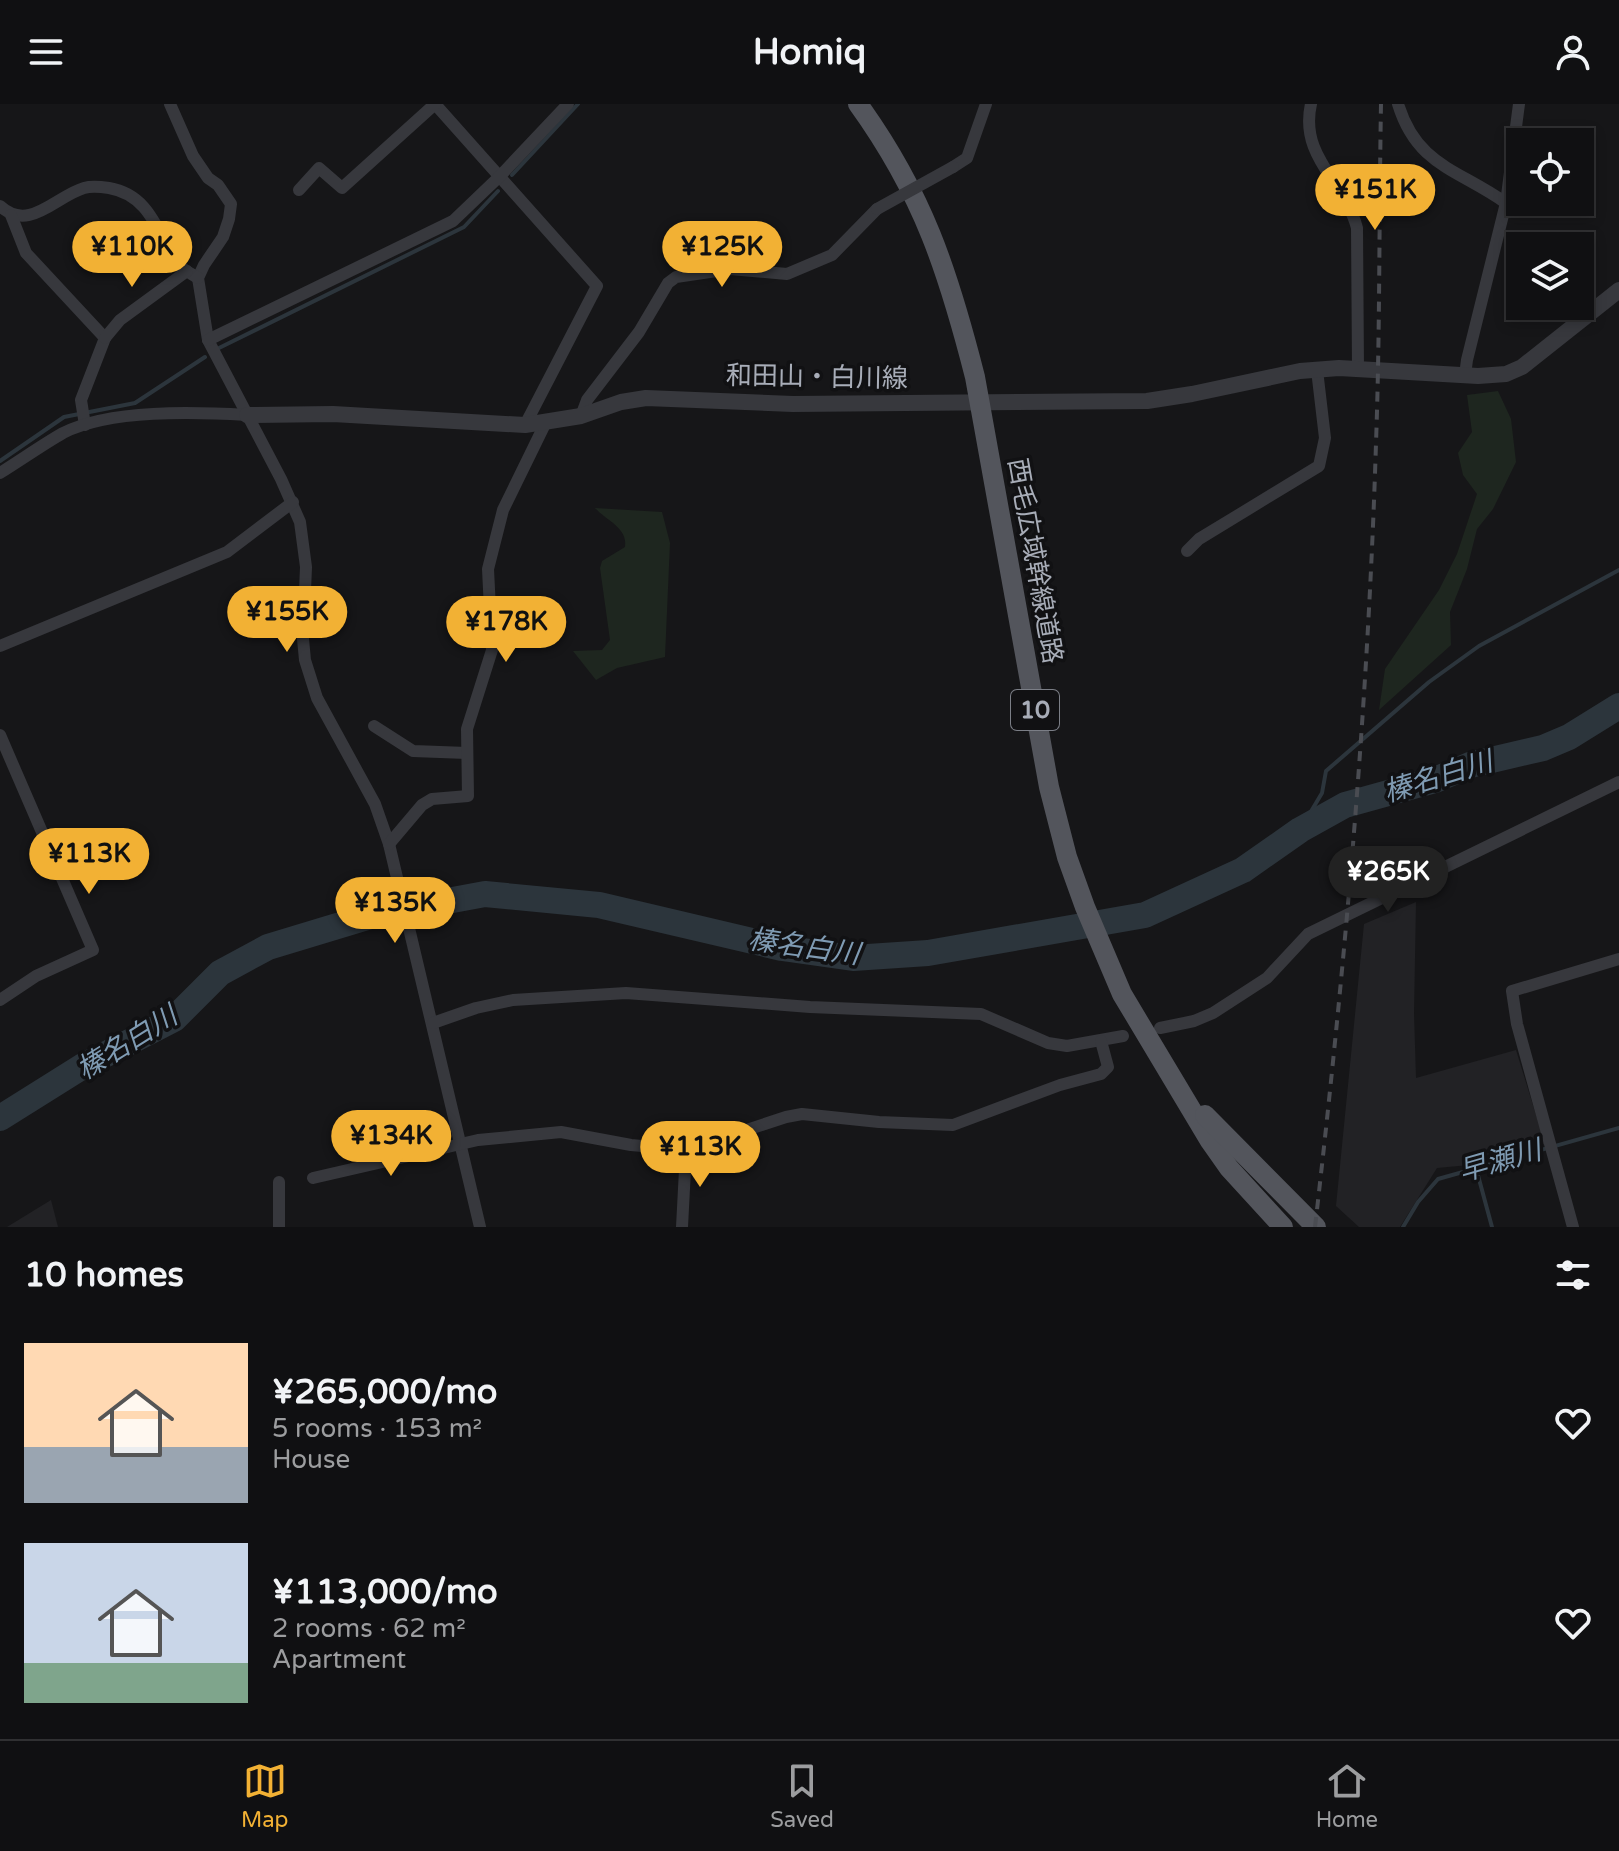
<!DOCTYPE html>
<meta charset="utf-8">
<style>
:root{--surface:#101012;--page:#1e1e20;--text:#f1f3f6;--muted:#9c9d9f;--line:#303032;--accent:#f2b134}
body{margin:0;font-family:"Varela Round","Noto Sans JP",sans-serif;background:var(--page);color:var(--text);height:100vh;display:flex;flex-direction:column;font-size:30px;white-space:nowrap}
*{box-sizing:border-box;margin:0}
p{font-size:26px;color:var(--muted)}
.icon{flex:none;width:44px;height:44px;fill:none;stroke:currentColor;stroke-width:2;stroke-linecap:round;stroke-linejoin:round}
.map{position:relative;height:1123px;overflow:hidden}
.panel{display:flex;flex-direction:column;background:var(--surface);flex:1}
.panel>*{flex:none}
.buttons{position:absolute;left:1506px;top:24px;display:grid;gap:16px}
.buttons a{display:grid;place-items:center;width:88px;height:88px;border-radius:0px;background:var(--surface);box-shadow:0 4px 12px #0003,0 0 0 2px var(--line);font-size:40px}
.price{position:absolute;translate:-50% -68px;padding:0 18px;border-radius:28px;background:var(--accent);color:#111;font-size:26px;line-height:52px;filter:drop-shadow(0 2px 4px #0008)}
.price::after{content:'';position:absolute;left:50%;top:48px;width:24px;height:18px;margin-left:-12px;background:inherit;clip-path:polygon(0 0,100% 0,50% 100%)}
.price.active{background:#222;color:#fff}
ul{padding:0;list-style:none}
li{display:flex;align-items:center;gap:24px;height:200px;padding:0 24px}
li span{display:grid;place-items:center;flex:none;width:224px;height:160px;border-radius:0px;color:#555}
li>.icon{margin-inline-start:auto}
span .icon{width:96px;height:96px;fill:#fffc;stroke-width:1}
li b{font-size:34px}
h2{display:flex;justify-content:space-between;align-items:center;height:96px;padding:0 24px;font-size:34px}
header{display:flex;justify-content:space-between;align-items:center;height:104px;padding:0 24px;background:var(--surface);font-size:36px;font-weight:800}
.tab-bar{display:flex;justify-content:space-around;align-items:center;height:112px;border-top:2px solid var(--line);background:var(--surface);font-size:22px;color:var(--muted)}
.tab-bar a{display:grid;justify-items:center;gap:4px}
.tab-bar .active{color:var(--accent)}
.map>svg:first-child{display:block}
.built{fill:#222225}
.green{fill:#1e261f}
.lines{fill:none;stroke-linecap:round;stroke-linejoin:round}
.stream{stroke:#2c353c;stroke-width:4}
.river{stroke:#2c353c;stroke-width:26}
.minor{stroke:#37383d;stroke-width:12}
.tertiary{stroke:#37383d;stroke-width:16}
.primary{stroke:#53555c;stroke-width:20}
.rail{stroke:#4a4c52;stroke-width:4;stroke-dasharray:10 8;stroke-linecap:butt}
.minor-bridge{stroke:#37383d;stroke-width:12}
.labels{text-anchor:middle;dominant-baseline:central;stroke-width:7;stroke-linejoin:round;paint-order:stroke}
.shield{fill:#111113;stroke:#7b7e86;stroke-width:2}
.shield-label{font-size:24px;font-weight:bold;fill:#a8adb8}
.street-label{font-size:26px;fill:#a8adb8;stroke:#111113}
.water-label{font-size:28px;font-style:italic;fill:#7f9bb3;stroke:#111113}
</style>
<header><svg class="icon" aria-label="menu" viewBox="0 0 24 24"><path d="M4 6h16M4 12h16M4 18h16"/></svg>Homiq<svg class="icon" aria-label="person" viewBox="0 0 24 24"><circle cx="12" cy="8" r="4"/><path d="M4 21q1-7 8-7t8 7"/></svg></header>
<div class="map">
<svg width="1619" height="1123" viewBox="0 0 1619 1123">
<rect width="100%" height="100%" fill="#161618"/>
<!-- built -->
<g class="built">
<polygon points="1416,798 1414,909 1416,974 1516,946 1545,1040 1469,1061 1437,1064 1400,1123 1359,1123 1336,1102 1364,820"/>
<polygon points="51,1096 58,1123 7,1123"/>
</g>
<!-- green -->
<g class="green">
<polygon points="1498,287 1511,315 1516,358 1493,405 1477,425 1467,465 1450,508 1451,541 1379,606 1385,565 1439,486 1457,450 1477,390 1463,371 1458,349 1472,328 1467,291"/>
<path d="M595,404L662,408L670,439L665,553L617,564L596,576L573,547L602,546L610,536L600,464L602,457L625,443C628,424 607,417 595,404Z"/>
</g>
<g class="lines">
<!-- stream -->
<g class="stream">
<polyline points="512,71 578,0"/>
<polyline points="219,244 464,123 498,87"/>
<polyline points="0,357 64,313 135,299 205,253"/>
<polyline points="1300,726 1322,689 1326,667 1429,578 1479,542 1619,466"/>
<polyline points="1476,1064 1492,1123"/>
<polyline points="1403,1123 1418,1098 1438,1075 1619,1024"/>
</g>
<!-- river -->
<polyline class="river" points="0,1014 83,962 174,915 220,869 268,843 377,810 485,790 599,801 782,844 853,854 928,849 1145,811 1243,766 1300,726 1345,701 1435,676 1470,661 1543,644 1569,633 1619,602"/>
<!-- minor -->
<g class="minor">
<polyline points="170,0 193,52 208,74 218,81 231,100 229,115 223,133 204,161 198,174 208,236 281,375 300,418 306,463 303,535 305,556 317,594 375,700 389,740 480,1123"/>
<polyline points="435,0 597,182 525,321"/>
<path d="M1311,0C1299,53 1345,78 1357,124L1358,265"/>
<path d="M1398,0C1417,62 1458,65 1506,99"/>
<polyline points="953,63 967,54 986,0"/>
<polyline points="299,86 319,64 342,84 435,0"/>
<path d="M0,102C29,129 56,92 84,84C91,82 102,83 109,84C151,91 158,131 178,160C183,166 192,170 198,174"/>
<polyline points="11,111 26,149 105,234 81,296 85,321"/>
<polyline points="105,234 120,216 187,167"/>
<polyline points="208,236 453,117 500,72 568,0"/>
<polyline points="1465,271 1467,256 1506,99 1519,0"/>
<polyline points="581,312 587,296 639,228 668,179 676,173 730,165 787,170 832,151 877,105"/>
<path d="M0,369C21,356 42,341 63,329C110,305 195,308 247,311"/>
<polyline points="1187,447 1199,435 1319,362 1325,334 1317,266"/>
<polyline points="0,542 227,448 293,398"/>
<polyline points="374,622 413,647 467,649"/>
<polyline points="0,631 93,846 36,872 0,896"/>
<polyline points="389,740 422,701 432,695 468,692 467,625 492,546 488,465 503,406 546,318"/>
<polyline points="433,919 476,904 513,896 626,889 810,903 981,910 1048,939 1067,942 1123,932"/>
<polyline points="1160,924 1194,917 1213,909 1267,874 1308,830 1619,678"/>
<polyline points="313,1074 478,1036 561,1028 631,1041 686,1046 786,1013 802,1010 879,1018 953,1021 1060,981 1101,970 1108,963 1101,937"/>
<polyline points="279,1078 279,1123"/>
<polyline points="682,1123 686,1046"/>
<polyline points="1573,1123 1517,920 1512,887 1619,855"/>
</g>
<!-- tertiary -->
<polyline class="tertiary" points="247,311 333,310 525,321 581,312 621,298 646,294 793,300 1147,297 1192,290 1300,267 1339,264 1478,272 1506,270 1522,263 1619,186"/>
<!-- primary -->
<g class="primary">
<path d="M858,0C923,90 948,167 975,273L1049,683L1067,753L1085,803L1122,890L1210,1037L1229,1064L1283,1123"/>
<polyline points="1205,1011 1316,1123"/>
</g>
<!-- rail -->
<path class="rail" d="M1315,1123C1345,862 1368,601 1376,339C1380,226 1379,113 1381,0"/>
<!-- minor-bridge -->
<polyline class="minor-bridge" points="877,105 953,63"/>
</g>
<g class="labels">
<!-- shield labels -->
<rect class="shield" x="1011" y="586" width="48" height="40" rx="6"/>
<g class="shield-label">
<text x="1035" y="606">10</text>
</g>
<!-- street labels -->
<g class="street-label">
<text transform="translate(817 273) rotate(1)">和田山・白川線</text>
<text transform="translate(1035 457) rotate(80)">西毛広域幹線道路</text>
</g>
<!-- water labels -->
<g class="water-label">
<text transform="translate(1438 673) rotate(-17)">榛名白川</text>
<text transform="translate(804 843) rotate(8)">榛名白川</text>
<text transform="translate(127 939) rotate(-32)">榛名白川</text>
<text transform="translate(1500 1057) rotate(-16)">早瀬川</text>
</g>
</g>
</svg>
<div class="buttons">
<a><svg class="icon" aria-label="locate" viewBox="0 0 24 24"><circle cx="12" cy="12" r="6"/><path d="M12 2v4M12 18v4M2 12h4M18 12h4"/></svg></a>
<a><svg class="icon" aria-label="layers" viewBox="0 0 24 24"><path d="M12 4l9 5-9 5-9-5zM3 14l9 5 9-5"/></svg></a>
</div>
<b class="price" style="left:1375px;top:128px">¥151K</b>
<b class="price" style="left:132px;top:185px">¥110K</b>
<b class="price" style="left:722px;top:185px">¥125K</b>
<b class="price" style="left:287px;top:550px">¥155K</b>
<b class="price" style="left:506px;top:560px">¥178K</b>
<b class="price" style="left:89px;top:792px">¥113K</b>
<b class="price active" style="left:1388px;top:810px">¥265K</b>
<b class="price" style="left:395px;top:841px">¥135K</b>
<b class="price" style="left:391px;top:1074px">¥134K</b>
<b class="price" style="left:700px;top:1085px">¥113K</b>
</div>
<section class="panel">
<h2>10 homes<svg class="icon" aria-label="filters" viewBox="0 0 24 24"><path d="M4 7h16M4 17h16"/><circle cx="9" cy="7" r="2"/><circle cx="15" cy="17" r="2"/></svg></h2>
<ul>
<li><span style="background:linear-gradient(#ffd9b3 65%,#9aa5b1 0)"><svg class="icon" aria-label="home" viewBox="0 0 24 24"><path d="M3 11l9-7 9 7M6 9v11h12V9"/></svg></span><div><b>¥265,000/mo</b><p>5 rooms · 153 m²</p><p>House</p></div><svg class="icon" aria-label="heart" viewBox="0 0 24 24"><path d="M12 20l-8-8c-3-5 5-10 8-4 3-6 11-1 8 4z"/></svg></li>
<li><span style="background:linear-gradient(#c9d6e8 75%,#7fa58c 0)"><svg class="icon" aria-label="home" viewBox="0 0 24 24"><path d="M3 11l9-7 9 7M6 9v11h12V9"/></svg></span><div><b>¥113,000/mo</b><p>2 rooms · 62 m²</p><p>Apartment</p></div><svg class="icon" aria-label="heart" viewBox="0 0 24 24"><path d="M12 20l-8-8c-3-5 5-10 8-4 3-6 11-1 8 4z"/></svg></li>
</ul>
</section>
<nav class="tab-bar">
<a class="active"><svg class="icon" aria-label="map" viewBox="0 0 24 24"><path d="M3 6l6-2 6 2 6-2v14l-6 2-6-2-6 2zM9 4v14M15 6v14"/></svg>Map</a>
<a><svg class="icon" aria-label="saved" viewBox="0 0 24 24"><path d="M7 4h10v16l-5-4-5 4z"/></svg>Saved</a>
<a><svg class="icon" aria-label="home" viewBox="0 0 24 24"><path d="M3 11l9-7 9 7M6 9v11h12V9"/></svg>Home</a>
</nav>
